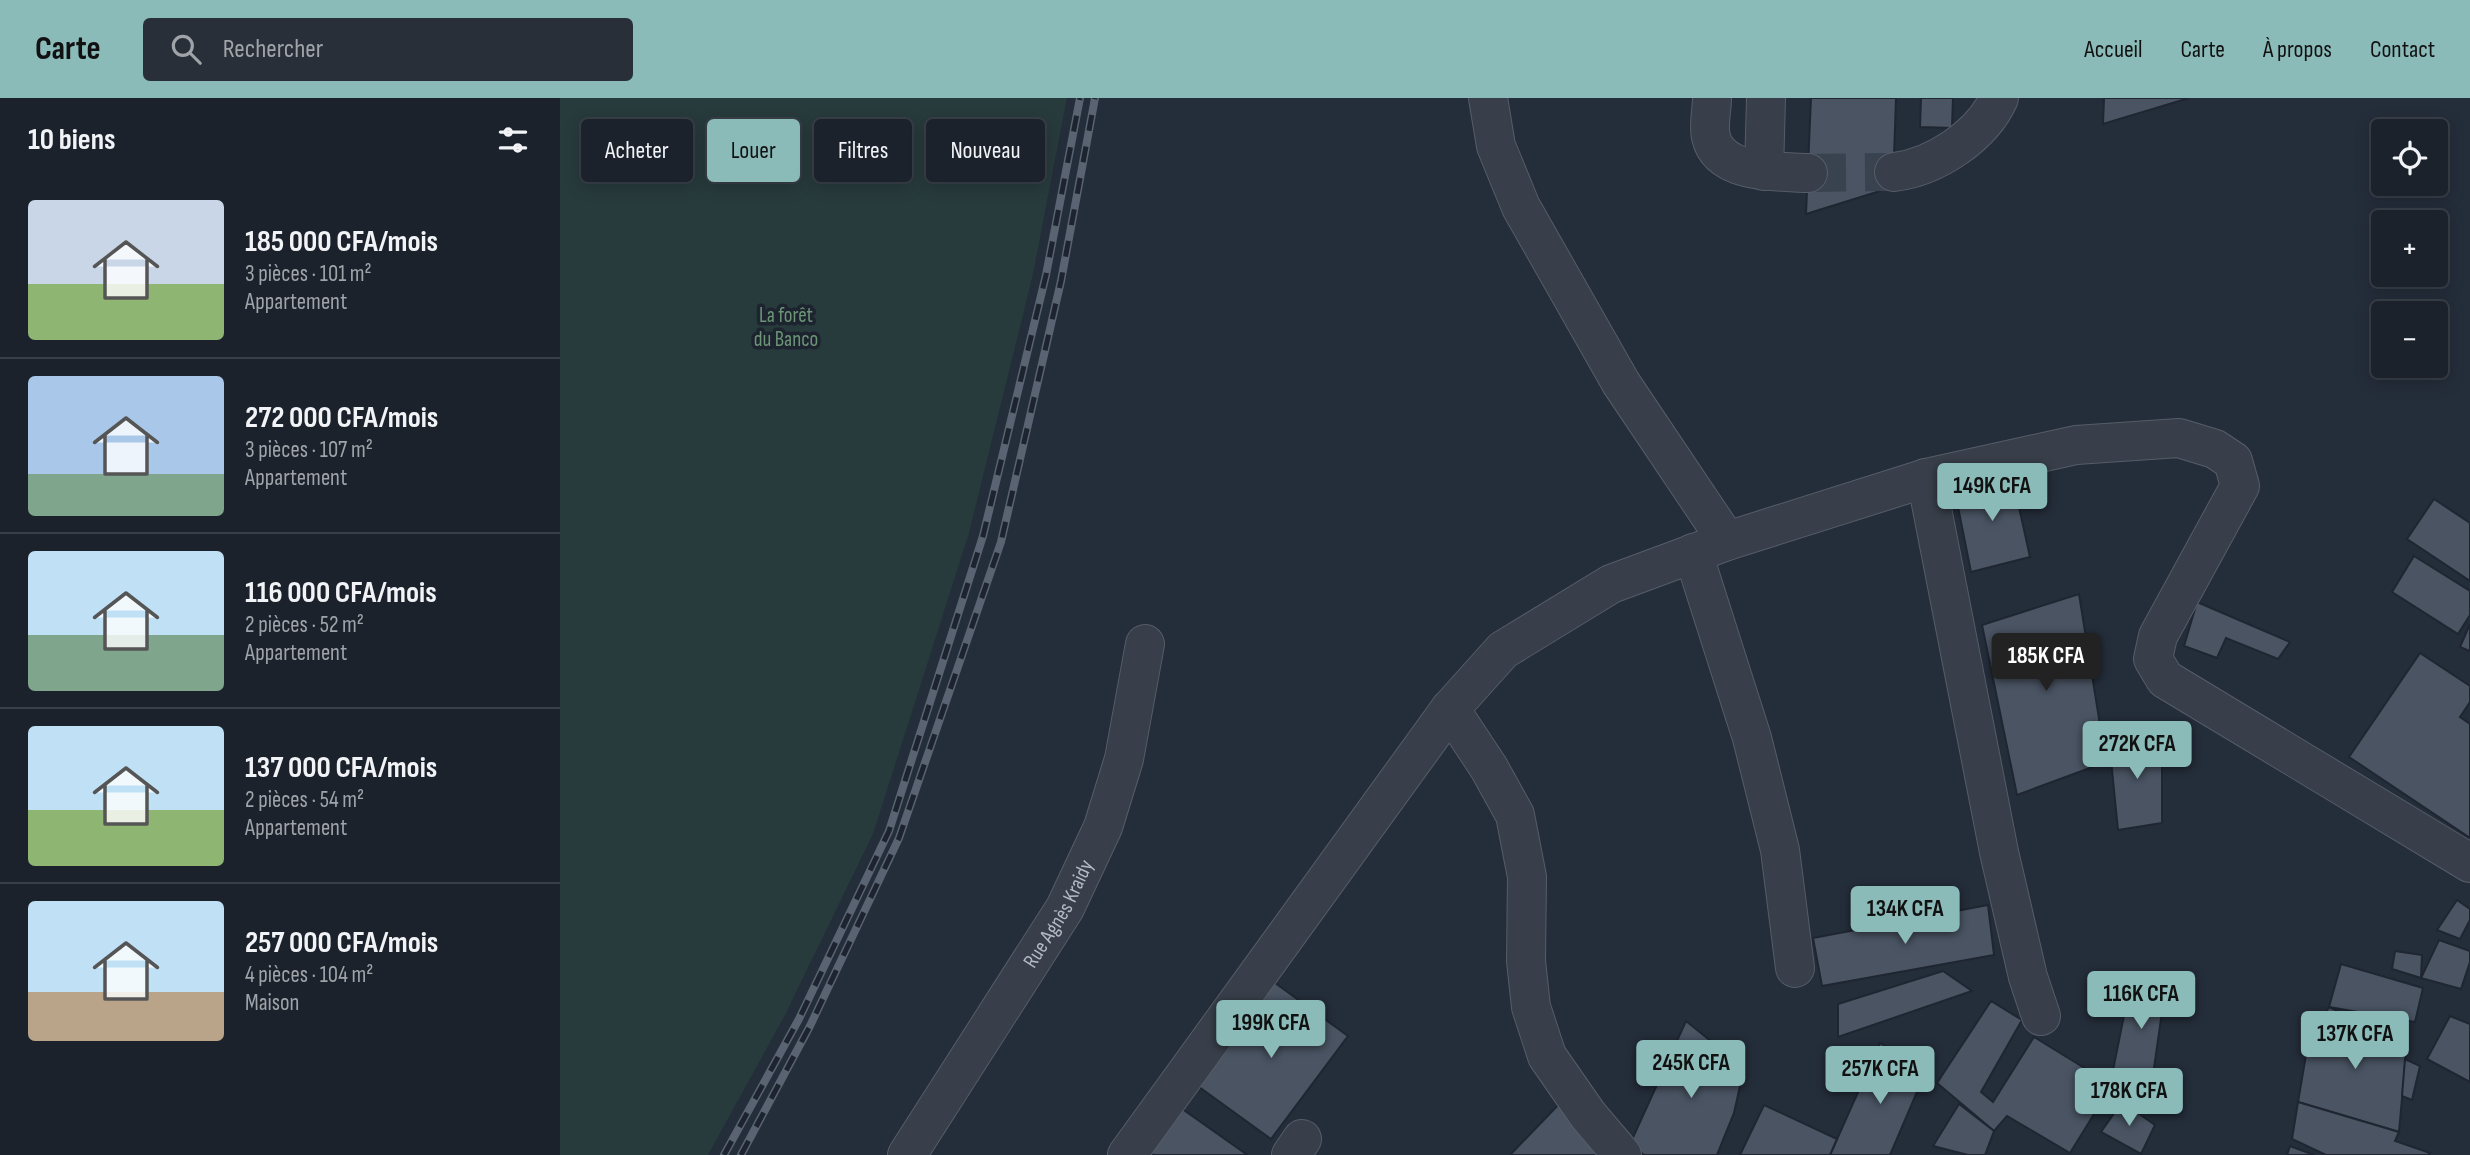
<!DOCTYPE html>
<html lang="fr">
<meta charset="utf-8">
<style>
:root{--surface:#1b222c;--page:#282f38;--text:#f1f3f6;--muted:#a0a4a9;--line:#393f48;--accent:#8bbbb9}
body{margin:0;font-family:"Sofia Sans Condensed",sans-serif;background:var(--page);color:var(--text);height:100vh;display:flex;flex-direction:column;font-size:26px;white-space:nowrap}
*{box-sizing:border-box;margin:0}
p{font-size:23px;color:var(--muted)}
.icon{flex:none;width:38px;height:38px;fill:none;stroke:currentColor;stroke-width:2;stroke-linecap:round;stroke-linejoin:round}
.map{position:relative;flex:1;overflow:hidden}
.panel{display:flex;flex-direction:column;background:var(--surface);width:560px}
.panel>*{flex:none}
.banner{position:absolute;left:21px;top:21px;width:665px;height:63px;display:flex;gap:14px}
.fabs{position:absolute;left:1811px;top:21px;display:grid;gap:14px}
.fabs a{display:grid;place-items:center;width:77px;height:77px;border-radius:7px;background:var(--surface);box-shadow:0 4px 18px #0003,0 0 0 2px var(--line);font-size:35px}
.price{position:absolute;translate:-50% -60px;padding:0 16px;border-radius:7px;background:var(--accent);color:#111;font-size:23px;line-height:46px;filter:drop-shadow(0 2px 4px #0008)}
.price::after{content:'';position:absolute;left:50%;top:42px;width:21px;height:16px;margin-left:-10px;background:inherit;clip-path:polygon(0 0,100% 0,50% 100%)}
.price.selected{background:#222;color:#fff}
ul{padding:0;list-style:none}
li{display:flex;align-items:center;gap:21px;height:175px;padding:0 28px}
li+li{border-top:2px solid var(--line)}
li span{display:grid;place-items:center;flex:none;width:196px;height:140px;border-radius:7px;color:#555}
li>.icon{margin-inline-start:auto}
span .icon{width:84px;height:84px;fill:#fffc;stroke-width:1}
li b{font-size:30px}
h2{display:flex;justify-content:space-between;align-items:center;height:84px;padding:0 28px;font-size:30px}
.pill{padding:0 24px;border-radius:7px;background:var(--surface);box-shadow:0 4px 18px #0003,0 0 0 2px var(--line);font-size:24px;line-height:63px}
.pill.selected{background:var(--accent);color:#111}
header{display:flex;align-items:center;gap:42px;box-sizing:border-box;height:98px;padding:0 35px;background:var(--accent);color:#111}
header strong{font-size:33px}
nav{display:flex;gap:38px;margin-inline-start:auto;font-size:24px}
.search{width:490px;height:63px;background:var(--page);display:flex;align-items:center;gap:18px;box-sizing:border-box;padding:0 24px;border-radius:7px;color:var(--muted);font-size:26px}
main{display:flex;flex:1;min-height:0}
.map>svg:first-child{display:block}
.green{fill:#273a3c}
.building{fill:#4a5463;stroke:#1f2631;stroke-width:2}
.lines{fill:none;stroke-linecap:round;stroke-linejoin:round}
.minor-tunnel{stroke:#39424f;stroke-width:38;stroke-dasharray:38 19;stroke-linecap:butt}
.minor-casing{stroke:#565d68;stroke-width:40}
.minor{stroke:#383f4a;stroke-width:38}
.rail-casing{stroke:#5a6371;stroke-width:8}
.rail{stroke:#1d242f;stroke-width:5;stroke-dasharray:16;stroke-linecap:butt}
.labels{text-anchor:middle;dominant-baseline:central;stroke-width:7;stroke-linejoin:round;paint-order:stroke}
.park-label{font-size:21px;fill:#6c9576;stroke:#1d242f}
.street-label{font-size:21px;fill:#b3bac6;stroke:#1d242f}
</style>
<header>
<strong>Carte</strong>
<div class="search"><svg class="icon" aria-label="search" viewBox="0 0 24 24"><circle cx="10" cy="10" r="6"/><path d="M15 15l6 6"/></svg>Rechercher</div>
<nav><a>Accueil</a><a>Carte</a><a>À propos</a><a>Contact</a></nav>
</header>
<main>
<section class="panel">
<h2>10 biens<svg class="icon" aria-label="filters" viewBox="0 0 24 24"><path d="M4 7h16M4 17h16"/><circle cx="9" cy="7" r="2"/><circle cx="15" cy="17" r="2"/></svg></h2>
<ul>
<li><span style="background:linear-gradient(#c9d6e8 60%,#8fb573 0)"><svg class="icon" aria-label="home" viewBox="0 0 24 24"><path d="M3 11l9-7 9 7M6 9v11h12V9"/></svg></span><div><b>185 000 CFA/mois</b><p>3 pièces · 101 m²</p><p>Appartement</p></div></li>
<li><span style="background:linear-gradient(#a9c7e8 70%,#7fa58c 0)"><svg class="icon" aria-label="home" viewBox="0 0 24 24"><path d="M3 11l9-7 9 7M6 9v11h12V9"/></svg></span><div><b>272 000 CFA/mois</b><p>3 pièces · 107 m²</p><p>Appartement</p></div></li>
<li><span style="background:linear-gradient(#bfe0f5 60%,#7fa58c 0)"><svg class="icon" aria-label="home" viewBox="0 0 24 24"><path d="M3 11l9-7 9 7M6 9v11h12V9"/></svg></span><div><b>116 000 CFA/mois</b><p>2 pièces · 52 m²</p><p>Appartement</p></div></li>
<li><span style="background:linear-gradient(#bfe0f5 60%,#8fb573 0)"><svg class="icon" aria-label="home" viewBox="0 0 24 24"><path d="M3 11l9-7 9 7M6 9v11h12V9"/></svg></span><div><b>137 000 CFA/mois</b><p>2 pièces · 54 m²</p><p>Appartement</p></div></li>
<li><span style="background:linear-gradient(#bfe0f5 65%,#b9a48a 0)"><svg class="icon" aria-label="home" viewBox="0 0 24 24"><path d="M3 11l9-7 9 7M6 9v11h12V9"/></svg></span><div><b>257 000 CFA/mois</b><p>4 pièces · 104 m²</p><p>Maison</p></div></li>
</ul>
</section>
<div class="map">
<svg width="1910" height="1057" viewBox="0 0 1910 1057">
<rect width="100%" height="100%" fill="#242d3a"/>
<!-- green -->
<polygon class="green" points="0,0 507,0 473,176 409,435 313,736 225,917 148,1057 0,1057"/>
<!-- building -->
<g class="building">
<polygon points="1251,0 1336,0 1333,89 1246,116"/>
<polygon points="1361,0 1393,0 1392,30 1360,29"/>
<polygon points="1544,0 1629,0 1543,26"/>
<polygon points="1452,377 1470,459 1411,474 1394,389"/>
<polygon points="1874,401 1910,425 1910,483 1847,441"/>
<polygon points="1854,458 1910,493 1910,517 1898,536 1832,494"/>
<polygon points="1519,496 1546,664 1457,697 1422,527"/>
<polygon points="1637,504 1730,544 1718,561 1666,540 1657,560 1624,548"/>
<polygon points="1910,526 1910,553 1900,549"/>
<polygon points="1860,555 1910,588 1910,604 1900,619 1910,626 1910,740 1789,659"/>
<polygon points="1602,640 1602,725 1558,732 1549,642"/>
<polygon points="1897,802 1910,811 1910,822 1900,841 1877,832"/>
<polygon points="1428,807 1434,857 1262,888 1253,840"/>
<polygon points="1879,842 1910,853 1910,864 1901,891 1861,880"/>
<polygon points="1835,853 1862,857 1861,880 1832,871"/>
<polygon points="1781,866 1863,890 1855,924 1769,909"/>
<polygon points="1383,873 1412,893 1278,939 1278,906"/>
<polygon points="1572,878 1607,879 1590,998 1553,972"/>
<polygon points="711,882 788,938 711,1041 635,986"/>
<polygon points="1431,903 1462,922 1421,994 1433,1004 1474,939 1552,987 1510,1055 1447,1018 1434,1033 1377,985"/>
<polygon points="1769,909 1847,945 1839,1034 1738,1004 1748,945"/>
<polygon points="1890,918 1910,926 1910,984 1867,961"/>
<polygon points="1126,923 1184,970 1174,1015 1157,1057 1084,1057 1070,1046"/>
<polygon points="1320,945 1366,973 1330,1057 1270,1057"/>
<polygon points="1845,961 1860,968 1852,1002 1842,998"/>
<polygon points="1002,1003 1039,1057 950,1057"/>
<polygon points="1562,1004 1595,1027 1581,1056 1541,1034"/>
<polygon points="1738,1004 1839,1034 1835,1043 1870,1055 1868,1057 1766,1057 1732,1041"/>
<polygon points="1399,1006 1434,1033 1425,1057 1408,1057 1373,1048"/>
<polygon points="1204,1007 1277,1041 1270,1057 1180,1057"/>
<polygon points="618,1008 686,1056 685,1057 594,1057 586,1052"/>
<polygon points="1730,1048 1754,1057 1727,1057"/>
</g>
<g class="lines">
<!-- minor-tunnel -->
<polyline class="minor-tunnel" points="1248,75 1334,74"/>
<defs>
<g id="minor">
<polyline points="928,0 936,48 961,109 1061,285 1167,443"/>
<path d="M1152,0C1152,12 1148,27 1151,39C1160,77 1218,73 1248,75"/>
<polyline points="1204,73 1206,0"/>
<path d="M1334,74C1375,69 1422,38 1439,0"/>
<polyline points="1366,380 1439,754 1468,879 1481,918"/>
<polyline points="1133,455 1192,640 1220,752 1235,870"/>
<polyline points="890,611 929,670 955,717 967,779 966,863 971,909 987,958 1028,1017 1062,1057"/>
<path id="s1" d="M347,1057L505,810L543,729L564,661L585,546"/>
<polyline points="567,1057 890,611 943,552 1051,486 1167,443 1366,380 1516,347 1619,340 1655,351 1673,363 1680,388 1598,538 1593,561 1605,581 1910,765"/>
<polyline points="731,1057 742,1041"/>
</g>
</defs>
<!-- minor casing -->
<use href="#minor" class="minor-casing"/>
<!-- minor -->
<use href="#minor" class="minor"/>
<defs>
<g id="rail">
<polyline points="164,1057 239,921 329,733 423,438 486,177 520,0"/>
<polyline points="181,1057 250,928 339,740 441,444 501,183 535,0"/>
</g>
</defs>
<!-- rail casing -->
<use href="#rail" class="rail-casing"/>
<!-- rail -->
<use href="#rail" class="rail"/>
</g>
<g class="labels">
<!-- park labels -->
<g class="park-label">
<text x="226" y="217">La forêt<tspan x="226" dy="24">du Banco</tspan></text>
</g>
<!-- street labels -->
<g class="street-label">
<text stroke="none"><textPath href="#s1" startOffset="285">Rue Agnès Kraidy</textPath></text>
</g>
</g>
</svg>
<div class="fabs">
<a><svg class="icon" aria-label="locate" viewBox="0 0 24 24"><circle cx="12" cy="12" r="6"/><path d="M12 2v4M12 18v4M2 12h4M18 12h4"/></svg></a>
<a>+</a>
<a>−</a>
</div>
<b class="price" style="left:1432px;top:425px">149K CFA</b>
<b class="price selected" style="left:1486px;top:595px">185K CFA</b>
<b class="price" style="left:1577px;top:683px">272K CFA</b>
<b class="price" style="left:1345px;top:848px">134K CFA</b>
<b class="price" style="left:1581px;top:933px">116K CFA</b>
<b class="price" style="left:711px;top:962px">199K CFA</b>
<b class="price" style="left:1795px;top:973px">137K CFA</b>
<b class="price" style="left:1131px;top:1002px">245K CFA</b>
<b class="price" style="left:1320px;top:1008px">257K CFA</b>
<b class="price" style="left:1569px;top:1030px">178K CFA</b>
<div class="banner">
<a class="pill">Acheter</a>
<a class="pill selected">Louer</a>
<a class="pill">Filtres</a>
<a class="pill">Nouveau</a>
</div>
</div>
</main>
